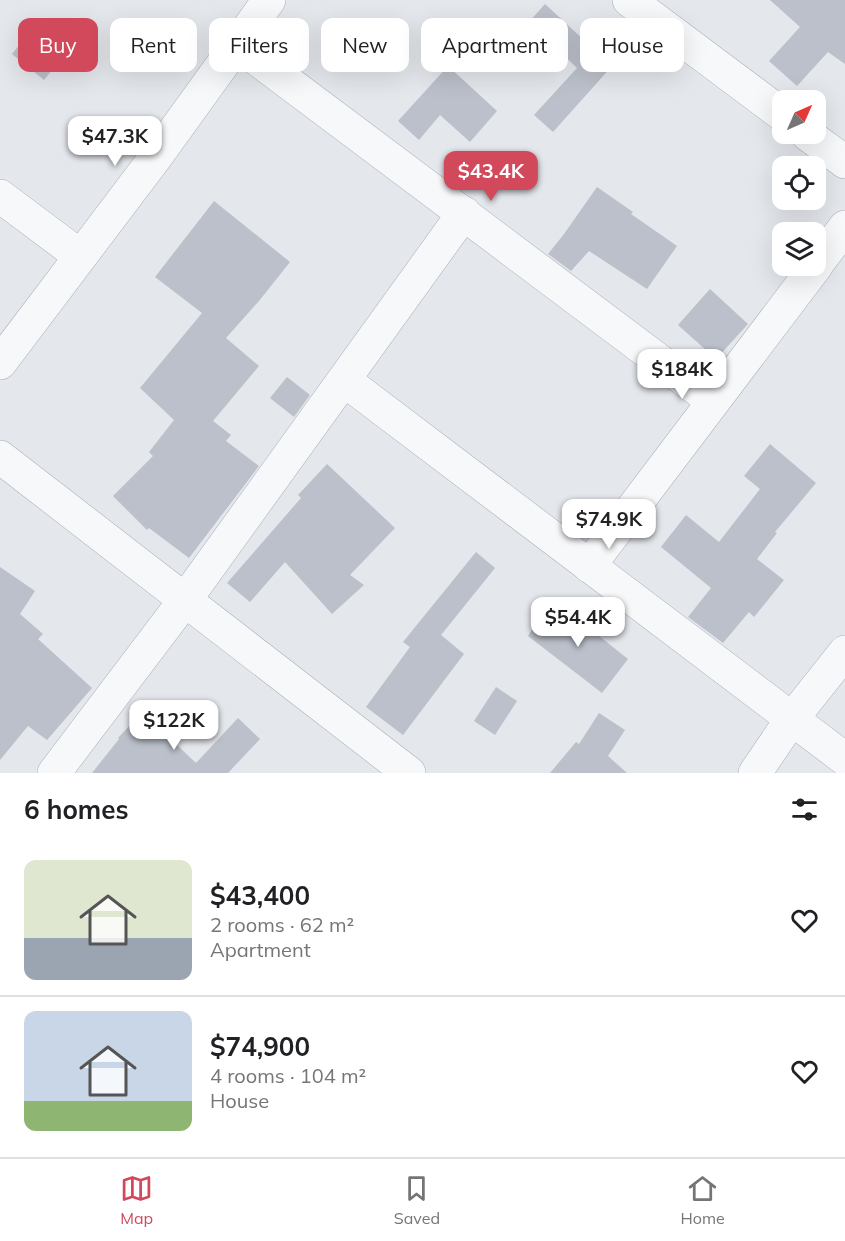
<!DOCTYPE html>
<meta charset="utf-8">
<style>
:root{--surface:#fff;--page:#f2f2f2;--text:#202124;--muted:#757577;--line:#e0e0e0;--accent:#d1495b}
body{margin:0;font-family:Mulish,sans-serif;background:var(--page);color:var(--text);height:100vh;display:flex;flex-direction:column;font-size:22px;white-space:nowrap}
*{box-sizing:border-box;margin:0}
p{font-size:20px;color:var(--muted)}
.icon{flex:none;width:33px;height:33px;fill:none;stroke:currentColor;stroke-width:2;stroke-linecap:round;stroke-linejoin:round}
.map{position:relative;height:773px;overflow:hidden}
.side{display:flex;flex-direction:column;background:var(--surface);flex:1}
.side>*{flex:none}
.banner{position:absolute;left:18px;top:18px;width:810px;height:54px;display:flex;gap:12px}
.needle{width:39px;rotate:45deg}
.controls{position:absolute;left:772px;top:90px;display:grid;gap:12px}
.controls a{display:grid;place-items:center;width:54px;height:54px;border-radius:12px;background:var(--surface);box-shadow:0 6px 24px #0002;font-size:30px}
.price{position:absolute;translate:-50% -51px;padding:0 14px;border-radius:12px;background:#fff;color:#222;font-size:20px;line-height:39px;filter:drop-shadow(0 2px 3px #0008)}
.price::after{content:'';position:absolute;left:50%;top:36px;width:18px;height:14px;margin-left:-9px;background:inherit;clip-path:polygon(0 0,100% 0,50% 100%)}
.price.on{background:var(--accent);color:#fff}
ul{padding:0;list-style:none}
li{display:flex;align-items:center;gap:18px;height:150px;padding:0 24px}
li+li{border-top:2px solid var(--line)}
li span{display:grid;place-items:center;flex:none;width:168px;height:120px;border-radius:12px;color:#555}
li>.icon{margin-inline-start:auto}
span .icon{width:72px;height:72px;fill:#fffc;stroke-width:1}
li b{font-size:26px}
h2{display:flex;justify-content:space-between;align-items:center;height:72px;padding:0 24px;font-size:26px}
.chip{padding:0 21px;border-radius:12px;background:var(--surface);box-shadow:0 6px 24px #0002;font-size:21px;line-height:54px}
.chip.on{background:var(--accent);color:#fff}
.menu{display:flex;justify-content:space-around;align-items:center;height:84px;border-top:2px solid var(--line);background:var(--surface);font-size:16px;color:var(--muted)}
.menu a{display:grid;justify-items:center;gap:3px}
.menu .on{color:var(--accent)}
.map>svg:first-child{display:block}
.building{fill:#bbc0ca}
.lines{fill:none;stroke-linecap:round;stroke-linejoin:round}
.minor-casing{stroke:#a9aeb7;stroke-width:34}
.minor{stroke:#f7f8fa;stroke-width:33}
</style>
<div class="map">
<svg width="845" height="773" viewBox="0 0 845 773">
<rect width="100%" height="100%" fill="#e4e7ec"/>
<!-- building -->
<g class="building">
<polygon points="770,0 845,0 845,64 828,52 797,86 769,61 800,27"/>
<polygon points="545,4 612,66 553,132 534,115 577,68 529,22"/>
<polygon points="28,34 60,60 44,80 12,54"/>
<polygon points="448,66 497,111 470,142 440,115 419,140 398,121"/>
<polygon points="597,187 633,212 631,214 677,246 647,289 589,251 571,271 548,254 564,234"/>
<polygon points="214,201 290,262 259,301 226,338 259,366 213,421 231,435 226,441 259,466 189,558 149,528 147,530 113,496 153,456 149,452 174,420 140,388 202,313 155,277"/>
<polygon points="710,289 748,324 716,359 678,325"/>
<polygon points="287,377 310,395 294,417 270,398"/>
<polygon points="770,444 816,483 775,532 777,533 757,559 784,580 754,617 749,612 723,643 688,617 711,588 661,547 686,515 719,542 760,489 744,476"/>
<polygon points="327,464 395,528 350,575 364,585 332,614 285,562 250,602 227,583 301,498 298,495"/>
<polygon points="476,552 495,568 441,635 464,654 403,735 366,707 410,647 403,642"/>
<polygon points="0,567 35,591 20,614 43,634 38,639 92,688 47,740 28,726 0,760"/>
<polygon points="550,602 587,629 589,628 628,659 602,693 528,636"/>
<polygon points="496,687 517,701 495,735 474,721"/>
<polygon points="142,712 196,763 238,718 260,739 228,773 92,773 119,739 118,738"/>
<polygon points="599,713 625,730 608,756 627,773 550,773 576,742 579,744"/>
</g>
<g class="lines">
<defs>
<g id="minor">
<polyline points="629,0 783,115"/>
<polyline points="237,44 713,401"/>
<polyline points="807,134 845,162"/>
<polyline points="0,196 80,256"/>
<polyline points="816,265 845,227"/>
<polyline points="0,363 155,158 269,0"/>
<polyline points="344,380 845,759"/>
<polyline points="0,457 409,773"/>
<polyline points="589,566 816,266"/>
<polyline points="54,773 185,600 464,213"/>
<polyline points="755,773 791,720 845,652"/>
</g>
</defs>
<!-- minor casing -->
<use href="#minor" class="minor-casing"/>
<!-- minor -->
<use href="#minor" class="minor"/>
</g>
</svg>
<div class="controls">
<a><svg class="needle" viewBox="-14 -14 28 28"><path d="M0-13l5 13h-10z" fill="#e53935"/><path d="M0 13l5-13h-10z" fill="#757577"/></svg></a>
<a><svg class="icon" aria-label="locate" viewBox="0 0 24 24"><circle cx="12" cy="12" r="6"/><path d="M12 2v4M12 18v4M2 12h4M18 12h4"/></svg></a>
<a><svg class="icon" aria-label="layers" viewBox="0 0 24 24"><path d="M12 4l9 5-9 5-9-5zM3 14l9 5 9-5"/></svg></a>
</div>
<b class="price" style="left:115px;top:167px">$47.3K</b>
<b class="price on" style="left:491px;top:202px">$43.4K</b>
<b class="price" style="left:682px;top:400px">$184K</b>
<b class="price" style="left:609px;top:550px">$74.9K</b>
<b class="price" style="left:578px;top:648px">$54.4K</b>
<b class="price" style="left:174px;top:751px">$122K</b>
<div class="banner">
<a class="chip on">Buy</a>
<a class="chip">Rent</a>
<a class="chip">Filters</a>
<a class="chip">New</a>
<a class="chip">Apartment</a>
<a class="chip">House</a>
</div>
</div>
<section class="side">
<h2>6 homes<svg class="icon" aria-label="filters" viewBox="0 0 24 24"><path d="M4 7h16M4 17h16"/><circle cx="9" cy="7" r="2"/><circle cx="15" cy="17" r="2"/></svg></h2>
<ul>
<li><span style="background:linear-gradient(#dfe7d0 65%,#9aa5b1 0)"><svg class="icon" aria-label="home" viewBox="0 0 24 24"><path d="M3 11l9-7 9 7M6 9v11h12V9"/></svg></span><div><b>$43,400</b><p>2 rooms · 62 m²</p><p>Apartment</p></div><svg class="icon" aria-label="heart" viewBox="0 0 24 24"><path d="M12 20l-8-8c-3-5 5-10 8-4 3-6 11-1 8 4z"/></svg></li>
<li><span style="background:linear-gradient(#c9d6e8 75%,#8fb573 0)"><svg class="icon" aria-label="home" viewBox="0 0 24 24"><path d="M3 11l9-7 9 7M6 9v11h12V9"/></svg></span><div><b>$74,900</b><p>4 rooms · 104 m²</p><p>House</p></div><svg class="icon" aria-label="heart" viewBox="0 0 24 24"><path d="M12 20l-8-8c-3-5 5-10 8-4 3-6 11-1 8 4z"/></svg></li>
</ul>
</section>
<nav class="menu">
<a class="on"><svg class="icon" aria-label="map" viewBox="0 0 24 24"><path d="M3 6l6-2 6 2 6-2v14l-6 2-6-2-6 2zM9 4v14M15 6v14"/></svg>Map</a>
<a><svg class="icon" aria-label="saved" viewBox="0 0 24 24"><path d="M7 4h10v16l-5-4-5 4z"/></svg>Saved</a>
<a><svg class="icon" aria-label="home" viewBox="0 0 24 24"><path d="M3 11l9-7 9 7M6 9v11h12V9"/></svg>Home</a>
</nav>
